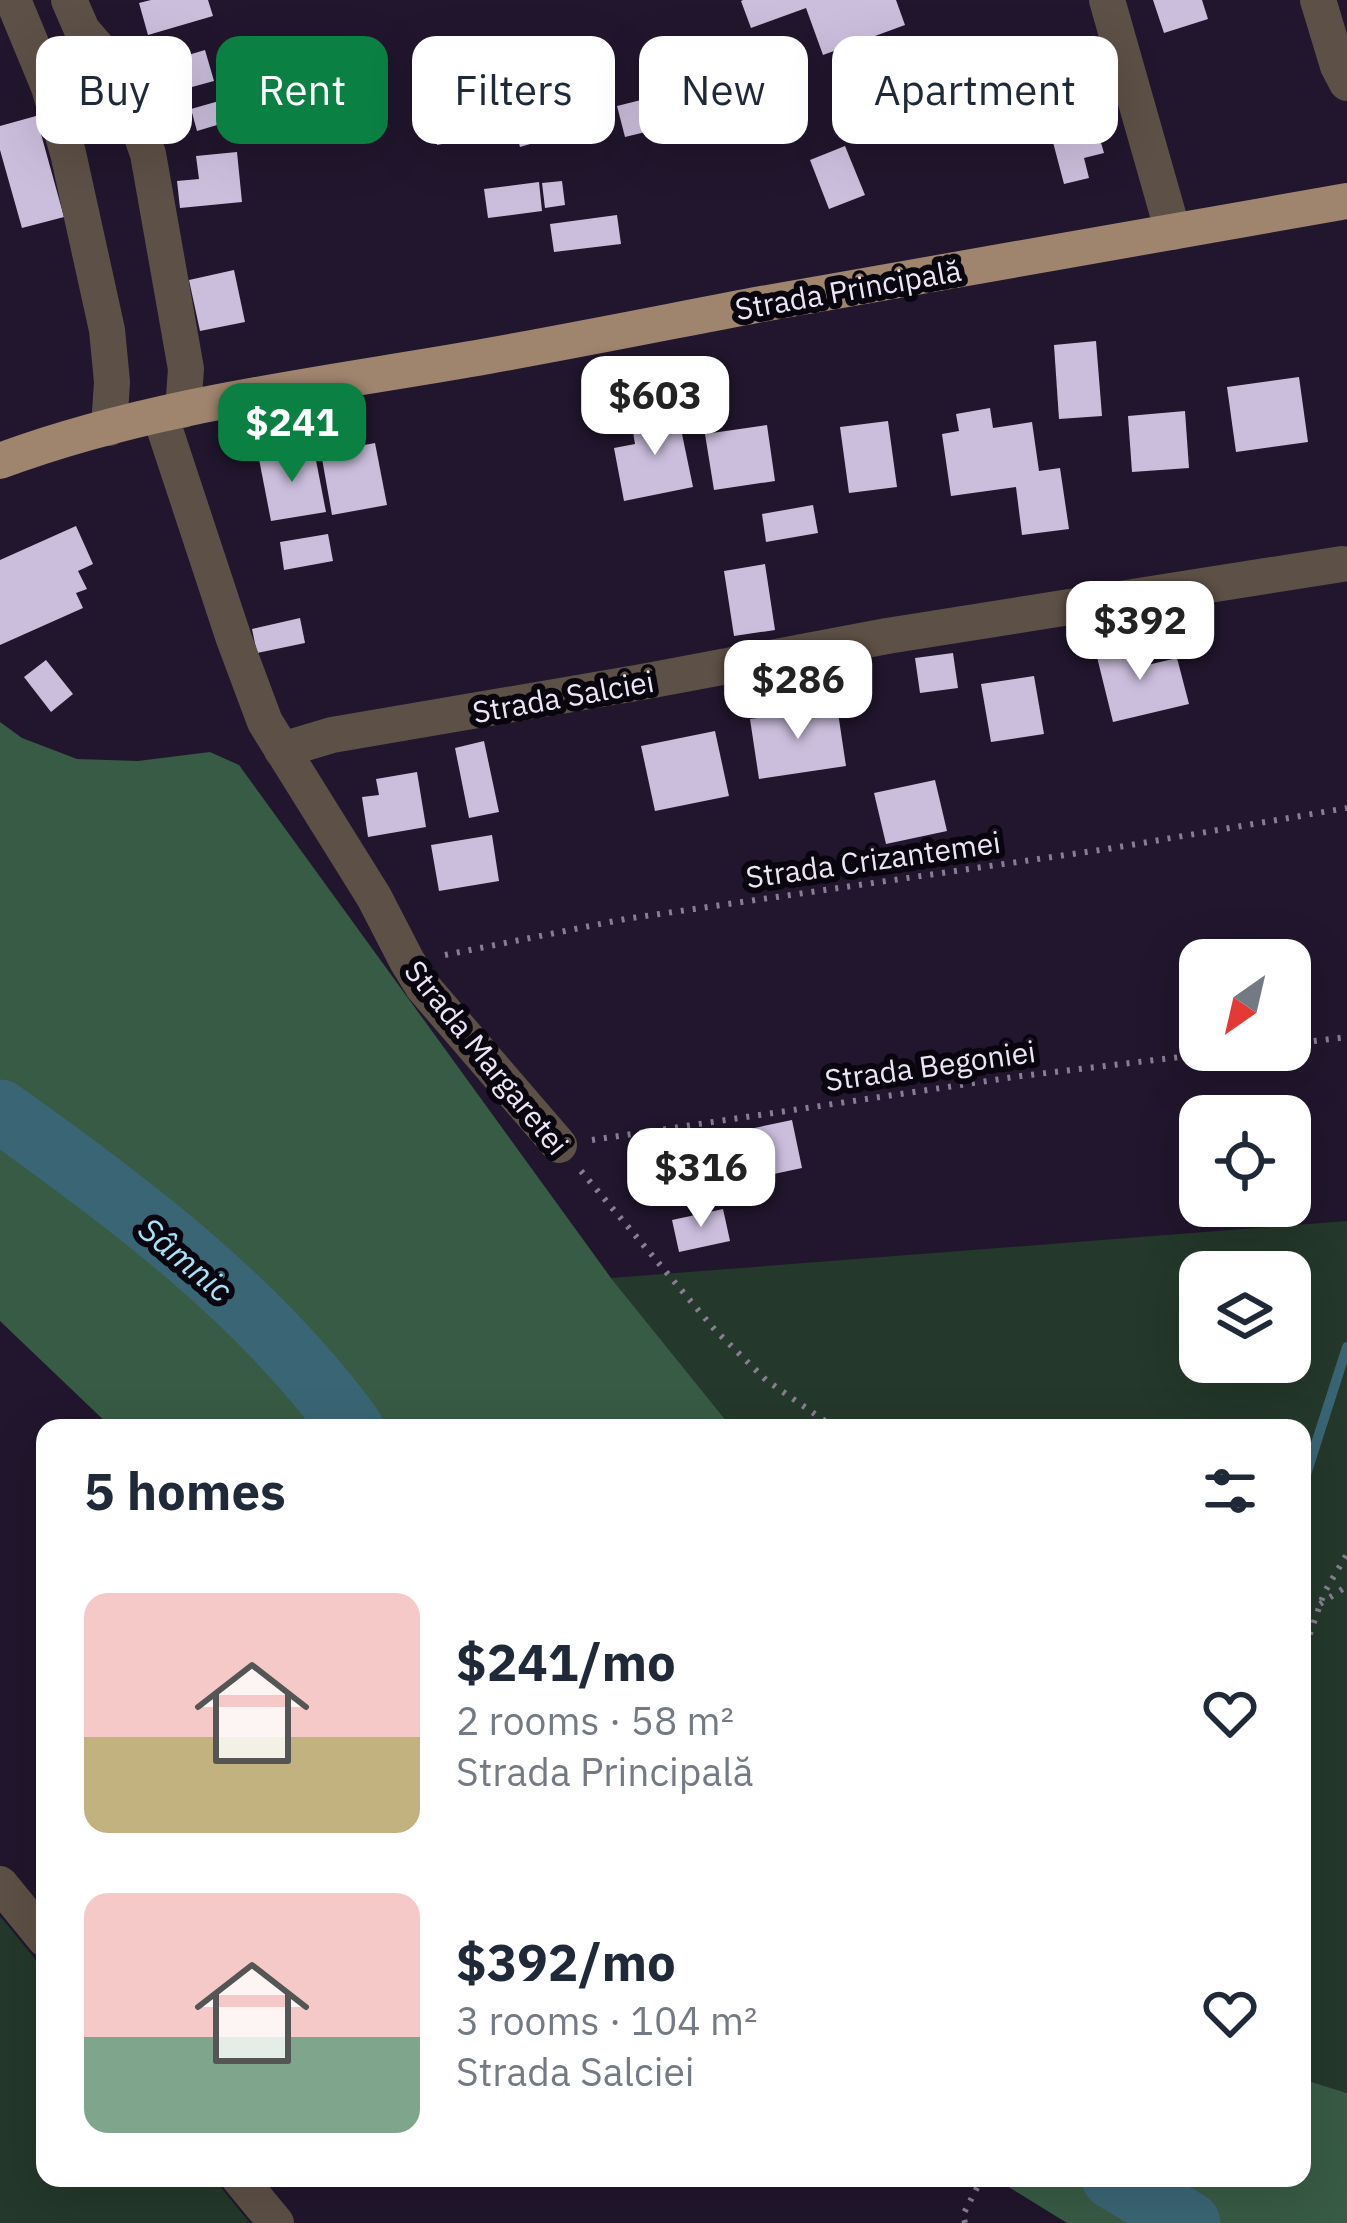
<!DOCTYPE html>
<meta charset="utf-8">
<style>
:root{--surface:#fff;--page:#f2f2f3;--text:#1f2937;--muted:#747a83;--accent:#0b8043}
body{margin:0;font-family:"IBM Plex Sans",sans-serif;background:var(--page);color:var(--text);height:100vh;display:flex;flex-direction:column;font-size:45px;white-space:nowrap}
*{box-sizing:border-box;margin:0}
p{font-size:39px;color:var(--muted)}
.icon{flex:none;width:66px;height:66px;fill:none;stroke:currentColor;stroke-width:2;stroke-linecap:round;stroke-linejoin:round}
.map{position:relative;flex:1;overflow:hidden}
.drawer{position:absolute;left:36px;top:1419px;width:1275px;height:768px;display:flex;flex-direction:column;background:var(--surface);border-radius:24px;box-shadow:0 12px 48px #0002}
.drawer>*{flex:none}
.banner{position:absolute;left:36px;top:36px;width:1275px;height:108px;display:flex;gap:24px}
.needle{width:78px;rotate:214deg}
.fabs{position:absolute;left:1179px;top:939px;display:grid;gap:24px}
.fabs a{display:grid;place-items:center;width:132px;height:132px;border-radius:24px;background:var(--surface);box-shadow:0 12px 48px #0002;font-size:60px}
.price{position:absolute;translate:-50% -102px;padding:0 27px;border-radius:24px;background:#fff;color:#222;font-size:39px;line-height:78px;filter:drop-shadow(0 3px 6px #0008)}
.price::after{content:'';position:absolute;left:50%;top:72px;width:36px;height:27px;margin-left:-18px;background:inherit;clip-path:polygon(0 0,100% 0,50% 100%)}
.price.selected{background:var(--accent);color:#fff}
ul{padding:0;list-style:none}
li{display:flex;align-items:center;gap:36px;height:300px;padding:0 48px}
li span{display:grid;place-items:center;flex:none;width:336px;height:240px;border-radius:24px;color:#555}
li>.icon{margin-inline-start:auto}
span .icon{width:144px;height:144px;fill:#fffc;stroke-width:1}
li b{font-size:51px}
h2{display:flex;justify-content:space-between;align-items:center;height:144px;padding:0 48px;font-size:51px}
.tag{padding:0 42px;border-radius:24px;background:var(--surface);box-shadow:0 12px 48px #0002;font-size:42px;line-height:108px}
.tag.selected{background:var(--accent);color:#fff}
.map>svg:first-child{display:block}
.green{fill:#24382b;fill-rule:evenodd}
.forest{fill:#385b45}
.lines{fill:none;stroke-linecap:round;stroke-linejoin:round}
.stream{stroke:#3a6574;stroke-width:10}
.river{stroke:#3a6574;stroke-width:63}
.building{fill:#cbbedd}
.path{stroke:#877e92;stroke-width:6;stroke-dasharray:3 9;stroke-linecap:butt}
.minor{stroke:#5d5046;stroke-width:36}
.major{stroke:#9f846e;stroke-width:36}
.labels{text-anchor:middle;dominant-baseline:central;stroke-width:12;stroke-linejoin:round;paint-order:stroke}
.street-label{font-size:30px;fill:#ece5f5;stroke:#08050e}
.water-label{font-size:33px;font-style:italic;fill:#a7e2f7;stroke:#08050e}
</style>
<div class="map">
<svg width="1347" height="2223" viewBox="0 0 1347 2223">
<rect width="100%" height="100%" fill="#21162d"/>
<!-- green -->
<g class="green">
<path d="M1347,1221V2093L1302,2079V1428H732L611,1278ZM1200,1272H1290V1362H1200Z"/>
<polygon points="0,1916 45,1971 45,2178 213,2178 250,2223 0,2223"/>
</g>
<!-- forest -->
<g class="forest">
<polygon points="0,722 22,738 77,759 138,761 210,752 239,765 611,1278 732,1428 112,1428 0,1321"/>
<polygon points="1302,2079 1347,2093 1347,2223 1067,2223 994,2178 1302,2178"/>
</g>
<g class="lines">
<!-- stream -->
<polyline class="stream" points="1302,1487 1347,1347"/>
<!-- river -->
<g class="river">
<path d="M0,1111C128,1202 259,1300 352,1428"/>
<polyline points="1113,2178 1189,2223"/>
</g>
</g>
<!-- building -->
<g class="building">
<polygon points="151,0 208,0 213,16 148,35 139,3"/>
<polygon points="743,0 896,0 905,25 823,55 806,8 751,28 741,1"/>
<polygon points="1153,0 1202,0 1208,19 1164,33"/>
<polygon points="205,50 214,81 170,93 161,63"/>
<polygon points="446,67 458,141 437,145 424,71"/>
<polygon points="538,79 554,137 520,147 504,88"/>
<polygon points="665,94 674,125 625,137 617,106"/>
<polygon points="240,95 247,116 197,131 191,109"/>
<polygon points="36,116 64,217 22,228 0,150 0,126"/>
<polygon points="1074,120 1080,141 1099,136 1104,153 1084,158 1089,178 1064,184 1049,127"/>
<polygon points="845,146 865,195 829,209 810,160"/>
<polygon points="237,152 242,202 180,208 177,181 199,179 196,156"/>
<polygon points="562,181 565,205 545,208 542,183"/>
<polygon points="539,182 542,211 488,218 484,189"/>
<polygon points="617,215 621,244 554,252 550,224"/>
<polygon points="234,270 245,322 200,331 189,280"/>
<polygon points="1096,341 1102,416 1059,419 1054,345"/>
<polygon points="1299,377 1308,442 1236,452 1227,387"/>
<polygon points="676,405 693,487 624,501 614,448 635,444 633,432 649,429 646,412"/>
<polygon points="990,408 993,428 1032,422 1039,471 1060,468 1069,529 1022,535 1016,487 951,496 942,434 959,431 956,414"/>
<polygon points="1185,411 1189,468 1132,472 1128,416"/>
<polygon points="888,421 897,487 849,493 840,427"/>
<polygon points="767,425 775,481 714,490 705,434"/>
<polygon points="375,443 387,505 332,515 321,453"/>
<polygon points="314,450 326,512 271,521 259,459"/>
<polygon points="813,505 818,533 766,542 762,514"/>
<polygon points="76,526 93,564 78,571 87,589 76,593 83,608 0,645 0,560"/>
<polygon points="328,534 333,561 284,570 280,542"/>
<polygon points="765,564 775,630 734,636 724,571"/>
<polygon points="300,618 305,643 257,653 252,629"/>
<polygon points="1138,643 1143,666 1177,658 1189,704 1113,722 1096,653"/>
<polygon points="953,653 958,688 920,693 915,658"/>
<polygon points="46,660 73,694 51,712 24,677"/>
<polygon points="1034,676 1044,734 991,742 981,684"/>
<polygon points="837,706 846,766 759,779 750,719"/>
<polygon points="715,731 729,796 655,811 641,746"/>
<polygon points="484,741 499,812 469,818 455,748"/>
<polygon points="417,772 426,827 368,837 362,797 379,795 376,779"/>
<polygon points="935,780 947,831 886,844 874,793"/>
<polygon points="492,835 499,881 439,891 431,845"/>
<polygon points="792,1120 802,1168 750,1179 740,1131"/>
<polygon points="721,1129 741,1180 697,1197 677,1146"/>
<polygon points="723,1209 730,1241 679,1252 672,1220"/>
</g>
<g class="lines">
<!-- path -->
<g class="path">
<polyline points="445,955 625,919 1107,849 1347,808"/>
<polyline points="1290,1044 1347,1037"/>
<polyline points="592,1140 1021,1076 1239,1050"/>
<polyline points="581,1171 715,1330 766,1380 835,1428"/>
<polyline points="1320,1604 1347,1586"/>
<polyline points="1302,1657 1324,1593 1347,1554"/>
<polyline points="965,2223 963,2215 982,2178"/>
</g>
<!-- minor -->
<g class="minor">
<polyline points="13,0 49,87 68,153 107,330 112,382 109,428"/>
<polyline points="69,0 82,30 120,74 148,154 186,369 183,410"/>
<polyline points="1107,0 1173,232"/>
<polyline points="1318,0 1338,66 1347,83"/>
<polyline points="160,415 234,639 265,722 374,897 407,961 423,987 559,1145"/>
<polyline points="282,750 332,735 642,682 887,636 1342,564"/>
<polyline points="0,1884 45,1939"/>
<polyline points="239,2178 276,2223"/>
</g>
<!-- major -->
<path class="major" d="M0,461C156,403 325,385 488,356C578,340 667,322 756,305C953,270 1150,236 1347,201"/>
</g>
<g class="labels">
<!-- street labels -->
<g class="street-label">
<text transform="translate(848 289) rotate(-10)">Strada Principală</text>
<text transform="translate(563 696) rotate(-10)">Strada Salciei</text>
<text transform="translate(873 859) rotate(-8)">Strada Crizantemei</text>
<text transform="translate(487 1057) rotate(51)">Strada Margaretei</text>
<text transform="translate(930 1065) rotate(-8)">Strada Begoniei</text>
</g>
<!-- water labels -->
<g class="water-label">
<text transform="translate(186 1259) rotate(40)">Sâmnic</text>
</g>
</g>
</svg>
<div class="fabs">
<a><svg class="needle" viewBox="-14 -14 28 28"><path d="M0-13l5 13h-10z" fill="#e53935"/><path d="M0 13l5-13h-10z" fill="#747a83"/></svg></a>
<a><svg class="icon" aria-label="locate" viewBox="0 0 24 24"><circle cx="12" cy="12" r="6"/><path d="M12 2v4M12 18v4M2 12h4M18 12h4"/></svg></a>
<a><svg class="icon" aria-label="layers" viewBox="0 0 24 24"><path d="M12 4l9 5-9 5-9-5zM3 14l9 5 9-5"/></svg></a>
</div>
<b class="price" style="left:655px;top:458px">$603</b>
<b class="price selected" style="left:292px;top:485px">$241</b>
<b class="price" style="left:1140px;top:683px">$392</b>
<b class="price" style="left:798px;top:742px">$286</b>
<b class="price" style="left:701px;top:1230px">$316</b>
<div class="banner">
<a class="tag">Buy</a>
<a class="tag selected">Rent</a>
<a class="tag">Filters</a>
<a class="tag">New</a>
<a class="tag">Apartment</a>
</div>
<section class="drawer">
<h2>5 homes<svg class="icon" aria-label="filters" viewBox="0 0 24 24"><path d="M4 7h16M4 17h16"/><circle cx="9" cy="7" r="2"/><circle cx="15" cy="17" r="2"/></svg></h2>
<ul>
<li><span style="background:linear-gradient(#f6c9c9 60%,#c2b280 0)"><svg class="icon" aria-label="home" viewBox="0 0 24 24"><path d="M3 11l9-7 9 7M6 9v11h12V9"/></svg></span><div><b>$241/mo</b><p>2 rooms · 58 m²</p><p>Strada Principală</p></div><svg class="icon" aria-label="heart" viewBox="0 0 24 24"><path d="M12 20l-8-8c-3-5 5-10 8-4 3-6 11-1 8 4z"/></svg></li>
<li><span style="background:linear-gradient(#f6c9c9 60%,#7fa58c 0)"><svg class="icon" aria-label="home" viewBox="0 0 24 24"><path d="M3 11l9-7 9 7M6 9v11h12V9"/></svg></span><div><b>$392/mo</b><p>3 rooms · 104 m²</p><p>Strada Salciei</p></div><svg class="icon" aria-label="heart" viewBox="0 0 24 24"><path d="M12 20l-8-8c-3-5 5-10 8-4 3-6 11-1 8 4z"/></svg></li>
</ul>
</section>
</div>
